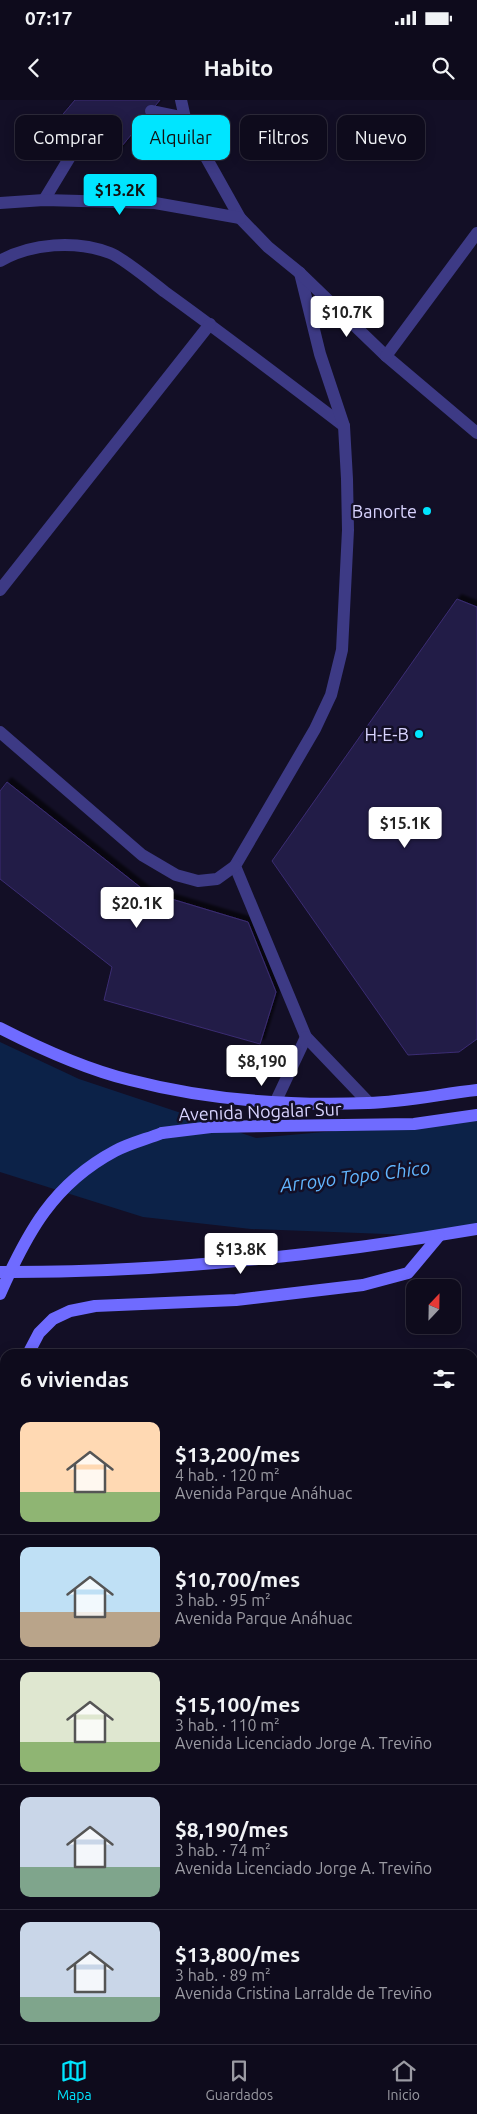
<!DOCTYPE html>
<html lang="es">
<meta charset="utf-8">
<style>
:root{--surface:#0e0b1c;--page:#171425;--text:#f1f3f6;--muted:#9b9ba3;--line:#2e2b3b;--accent:#00e5ff}
body{margin:0;font-family:Ubuntu,sans-serif;background:var(--page);color:var(--text);height:100vh;display:flex;flex-direction:column;font-size:19px;white-space:nowrap}
*{box-sizing:border-box;margin:0}
p{font-size:16px;color:var(--muted)}
.icon{flex:none;width:28px;height:28px;fill:none;stroke:currentColor;stroke-width:2;stroke-linecap:round;stroke-linejoin:round}
.map{position:relative;flex:1;overflow:hidden}
.drawer{position:absolute;left:0px;top:1249px;width:478px;height:696px;display:flex;flex-direction:column;background:var(--surface);border-radius:15px 15px 0 0;box-shadow:0 2px 12px #0003,0 0 0 1px var(--line)}
.drawer>*{flex:none}
.guide{position:absolute;left:15px;top:15px;width:448px;height:45px;display:flex;gap:10px}
.needle{width:32px;rotate:22deg}
.tools{position:absolute;left:406px;top:1179px;display:grid;gap:10px}
.tools a{display:grid;place-items:center;width:55px;height:55px;border-radius:10px;background:var(--surface);box-shadow:0 2px 12px #0003,0 0 0 1px var(--line);font-size:25px}
.price{position:absolute;translate:-50% -42px;padding:0 11px;border-radius:5px;background:#fff;color:#222;font-size:16px;line-height:32px;filter:drop-shadow(0 1px 2px #0008)}
.price::after{content:'';position:absolute;left:50%;top:30px;width:15px;height:11px;margin-left:-8px;background:inherit;clip-path:polygon(0 0,100% 0,50% 100%)}
.price.on{background:var(--accent);color:#111}
ul{padding:0;list-style:none}
li{display:flex;align-items:center;gap:15px;height:125px;padding:0 20px}
li+li{border-top:1px solid var(--line)}
li span{display:grid;place-items:center;flex:none;width:140px;height:100px;border-radius:10px;color:#555}
li>.icon{margin-inline-start:auto}
span .icon{width:60px;height:60px;fill:#fffc;stroke-width:1}
li b{font-size:21px}
h2{display:flex;justify-content:space-between;align-items:center;height:60px;padding:0 20px;font-size:21px}
.tag{padding:0 18px;border-radius:10px;background:var(--surface);box-shadow:0 2px 12px #0003,0 0 0 1px var(--line);font-size:18px;line-height:45px}
.tag.on{background:var(--accent);color:#111}
.status{display:flex;justify-content:space-between;align-items:center;height:35px;padding:0 25px;background:var(--surface);direction:ltr}
.status svg{height:14px;fill:currentColor}
header{display:flex;justify-content:space-between;align-items:center;height:65px;padding:0 20px;background:var(--surface);font-size:22px;font-weight:700}
.menu{display:flex;justify-content:space-around;align-items:center;height:70px;border-top:1px solid var(--line);background:var(--surface);font-size:14px;color:var(--muted)}
.menu a{display:grid;justify-items:center;gap:2px}
.menu .on{color:var(--accent)}
.map>svg:first-child{display:block}
.water{fill:#0c2248}
.building{fill:#241b47;stroke:#3b2d73;filter:url(#shadow)}
.lines{fill:none;stroke-linecap:round;stroke-linejoin:round}
.service{stroke:#3d3a85;stroke-width:12}
.minor{stroke:#3d3a85;stroke-width:12}
.tertiary{stroke:#3d3a85;stroke-width:12}
.secondary{stroke:#6f6bff;stroke-width:12}
.secondary-bridge{stroke:#6f6bff;stroke-width:12}
.poi-dot{fill:#00e5ff;stroke:#130f26;stroke-width:2}
.labels{text-anchor:middle;dominant-baseline:central;stroke-width:5;stroke-linejoin:round;paint-order:stroke}
.poi-label{font-size:18px;fill:#d9d4ff;stroke:#130f26;text-anchor:end}
.street-label{font-size:18px;fill:#d9d4ff;stroke:#130f26}
.water-label{font-size:19px;font-style:italic;fill:#62b6ff;stroke:#130f26}
</style>
<div class="status"><b>07:17</b><svg viewBox="0 0 49 12"><path d="M0 12V9h3v3zM5 12V6h3v6zM10 12V3h3v9zM15 12V0h3v12zM26 1h20v11H26zM47 4h2v5h-2z"/></svg></div>
<header><svg class="icon" aria-label="back" viewBox="0 0 24 24"><path d="M15 5l-7 7 7 7"/></svg>Habito<svg class="icon" aria-label="search" viewBox="0 0 24 24"><circle cx="10" cy="10" r="6"/><path d="M15 15l6 6"/></svg></header>
<div class="map">
<svg width="477" height="1944" viewBox="0 0 477 1944">
<defs>
<filter id="shadow"><feDropShadow dx="4.5" dy="-4.5" stdDeviation="1" flood-color="#0009"/></filter>
</defs>
<rect width="100%" height="100%" fill="#130f26"/>
<!-- water -->
<polygon class="water" points="0,942 79,979 256,1038 414,1024 477,1014 477,1129 439,1136 251,1129 143,1117 0,1072"/>
<!-- building -->
<g class="building">
<polygon points="75,0 160,0 117,52 47,33"/>
<polygon points="457,499 477,507 477,939 459,952 408,955 272,761"/>
<polygon points="7,682 145,791 248,822 276,892 260,944 104,900 112,867 0,779 0,691"/>
</g>
<g class="lines">
<!-- service -->
<g class="service">
<polyline points="151,11 185,18"/>
<polyline points="44,100 79,42"/>
<path d="M0,161C31,143 76,140 110,153C123,158 152,182 165,192C226,236 285,281 344,326"/>
<polyline points="300,173 320,254 344,326 347,379 348,430 342,550 331,595 315,629 235,766 306,937 369,1003"/>
<polyline points="0,490 210,224"/>
<polyline points="0,632 142,755 176,775 198,781 217,779 235,766"/>
<polyline points="275,1003 306,937"/>
</g>
<!-- minor -->
<g class="minor">
<polyline points="181,0 185,18 198,43 240,118 268,147 300,173 386,256 477,333"/>
<polyline points="0,103 44,100 155,103 240,118"/>
<polyline points="386,256 477,133"/>
<polyline points="472,1276 477,1275"/>
<polyline points="472,1521 477,1526"/>
<polyline points="472,1632 477,1628"/>
<polyline points="0,1676 5,1680"/>
<polyline points="472,1677 477,1673"/>
<polyline points="276,1940 278,1944"/>
</g>
<!-- tertiary -->
<g class="tertiary">
<polyline points="0,1337 5,1341"/>
<polyline points="472,1735 477,1740"/>
</g>
<!-- secondary -->
<g class="secondary">
<path d="M0,928C41,949 85,969 130,980C207,1000 289,1006 368,1003C404,1002 441,994 477,990"/>
<polyline points="162,1033 211,1027 414,1024 477,1015"/>
<path d="M0,1172C160,1173 320,1156 477,1129"/>
<polyline points="28,1254 39,1233 53,1219 70,1211 95,1206 236,1200 363,1185 408,1173 439,1136"/>
<polyline points="0,1295 5,1293"/>
</g>
<!-- secondary-bridge -->
<path class="secondary-bridge" d="M0,1194C27,1133 53,1084 115,1051C130,1043 147,1039 162,1033"/>
</g>
<!-- markers -->
<g class="poi-dot">
<circle cx="427" cy="411" r="5"/>
<circle cx="419" cy="634" r="5"/>
</g>
<g class="labels">
<!-- poi labels -->
<g class="poi-label">
<text x="417" y="411">Banorte</text>
<text x="409" y="634">H-E-B</text>
</g>
<!-- street labels -->
<g class="street-label">
<text transform="translate(260 1011) rotate(-2)">Avenida Nogalar Sur</text>
</g>
<!-- water labels -->
<g class="water-label">
<text transform="translate(355 1076) rotate(-7)">Arroyo Topo Chico</text>
</g>
</g>
</svg>
<div class="tools">
<a><svg class="needle" viewBox="-14 -14 28 28"><path d="M0-13l5 13h-10z" fill="#e53935"/><path d="M0 13l5-13h-10z" fill="#9b9ba3"/></svg></a>
</div>
<b class="price on" style="left:120px;top:116px">$13.2K</b>
<b class="price" style="left:347px;top:238px">$10.7K</b>
<b class="price" style="left:405px;top:749px">$15.1K</b>
<b class="price" style="left:137px;top:829px">$20.1K</b>
<b class="price" style="left:262px;top:987px">$8,190</b>
<b class="price" style="left:241px;top:1175px">$13.8K</b>
<div class="guide">
<a class="tag">Comprar</a>
<a class="tag on">Alquilar</a>
<a class="tag">Filtros</a>
<a class="tag">Nuevo</a>
</div>
<section class="drawer">
<h2>6 viviendas<svg class="icon" aria-label="filters" viewBox="0 0 24 24"><path d="M4 7h16M4 17h16"/><circle cx="9" cy="7" r="2"/><circle cx="15" cy="17" r="2"/></svg></h2>
<ul>
<li><span style="background:linear-gradient(#ffd9b3 70%,#8fb573 0)"><svg class="icon" aria-label="home" viewBox="0 0 24 24"><path d="M3 11l9-7 9 7M6 9v11h12V9"/></svg></span><div><b>$13,200/mes</b><p>4 hab. · 120 m²</p><p>Avenida Parque Anáhuac</p></div></li>
<li><span style="background:linear-gradient(#bfe0f5 65%,#b9a48a 0)"><svg class="icon" aria-label="home" viewBox="0 0 24 24"><path d="M3 11l9-7 9 7M6 9v11h12V9"/></svg></span><div><b>$10,700/mes</b><p>3 hab. · 95 m²</p><p>Avenida Parque Anáhuac</p></div></li>
<li><span style="background:linear-gradient(#dfe7d0 70%,#8fb573 0)"><svg class="icon" aria-label="home" viewBox="0 0 24 24"><path d="M3 11l9-7 9 7M6 9v11h12V9"/></svg></span><div><b>$15,100/mes</b><p>3 hab. · 110 m²</p><p>Avenida Licenciado Jorge A. Treviño</p></div></li>
<li><span style="background:linear-gradient(#c9d6e8 70%,#7fa58c 0)"><svg class="icon" aria-label="home" viewBox="0 0 24 24"><path d="M3 11l9-7 9 7M6 9v11h12V9"/></svg></span><div><b>$8,190/mes</b><p>3 hab. · 74 m²</p><p>Avenida Licenciado Jorge A. Treviño</p></div></li>
<li><span style="background:linear-gradient(#c9d6e8 75%,#7fa58c 0)"><svg class="icon" aria-label="home" viewBox="0 0 24 24"><path d="M3 11l9-7 9 7M6 9v11h12V9"/></svg></span><div><b>$13,800/mes</b><p>3 hab. · 89 m²</p><p>Avenida Cristina Larralde de Treviño</p></div></li>
</ul>
</section>
</div>
<nav class="menu">
<a class="on"><svg class="icon" aria-label="map" viewBox="0 0 24 24"><path d="M3 6l6-2 6 2 6-2v14l-6 2-6-2-6 2zM9 4v14M15 6v14"/></svg>Mapa</a>
<a><svg class="icon" aria-label="saved" viewBox="0 0 24 24"><path d="M7 4h10v16l-5-4-5 4z"/></svg>Guardados</a>
<a><svg class="icon" aria-label="home" viewBox="0 0 24 24"><path d="M3 11l9-7 9 7M6 9v11h12V9"/></svg>Inicio</a>
</nav>
